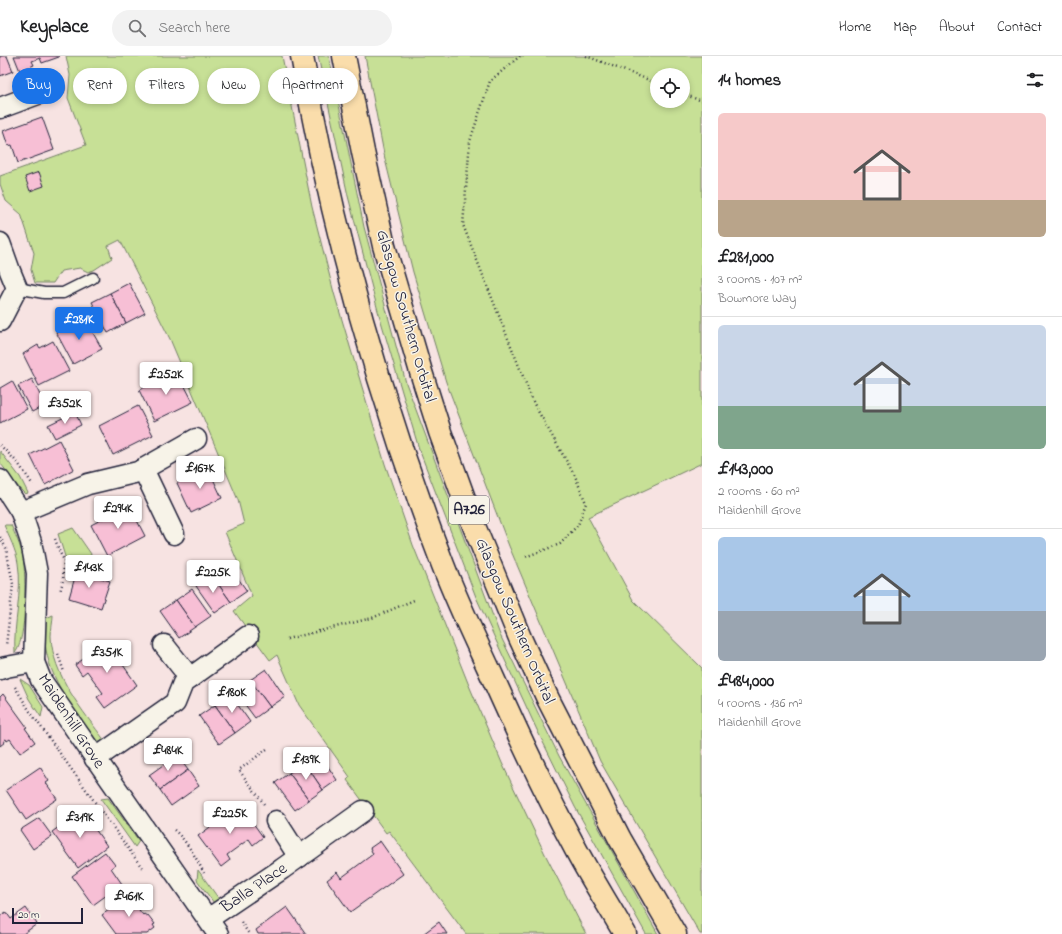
<!DOCTYPE html>
<meta charset="utf-8">
<style>
:root{--surface:#fff;--page:#f2f2f2;--text:#202124;--muted:#757577;--line:#e0e0e0;--accent:#1a73e8}
body{margin:0;font-family:"Indie Flower",sans-serif;background:var(--page);color:var(--text);height:100vh;display:flex;flex-direction:column;font-size:15px;white-space:nowrap}
*{box-sizing:border-box;margin:0}
p{font-size:13px;color:var(--muted)}
.icon{flex:none;width:22px;height:22px;fill:none;stroke:currentColor;stroke-width:2;stroke-linecap:round;stroke-linejoin:round}
.map{position:relative;flex:1;overflow:hidden}
.drawer{display:flex;flex-direction:column;background:var(--surface);width:360px}
.drawer>*{flex:none}
.hud{position:absolute;left:12px;top:12px;width:380px;height:36px;display:flex;gap:8px}
.tools{position:absolute;left:650px;top:12px;display:grid;gap:8px}
.tools a{display:grid;place-items:center;width:40px;height:40px;border-radius:50%;background:var(--surface);box-shadow:0 2px 6px #0003;font-size:20px}
.scale{position:absolute;left:12px;bottom:10px;width:71px;box-sizing:border-box;padding-left:4px;border:2px solid #22223b;border-top:0;font-size:11px;line-height:14px;white-space:nowrap;color:#22223b;-webkit-text-stroke:3px #f7f3e8;paint-order:stroke}
.price{position:absolute;translate:-50% -34px;padding:0 9px;border-radius:4px;background:#fff;color:#222;font-size:13px;line-height:26px;filter:drop-shadow(0 1px 2px #0008)}
.price::after{content:'';position:absolute;left:50%;top:24px;width:12px;height:9px;margin-left:-6px;background:inherit;clip-path:polygon(0 0,100% 0,50% 100%)}
.price.selected{background:var(--accent);color:#fff}
ul{padding:0;list-style:none}
li{display:grid;align-content:center;gap:8px;height:212px;padding:0 16px}
li+li{border-top:1px solid var(--line)}
li span{display:grid;place-items:center;height:124px;border-radius:6px;color:#555}
li>.icon{margin-inline-start:auto}
span .icon{width:72px;height:72px;fill:#fffc;stroke-width:1}
li b{font-size:17px}
h2{display:flex;justify-content:space-between;align-items:center;height:48px;padding:0 16px;font-size:17px}
.pill{padding:0 14px;border-radius:18px;background:var(--surface);box-shadow:0 2px 6px #0003;font-size:14px;line-height:36px}
.pill.selected{background:var(--accent);color:#fff}
header{display:flex;align-items:center;gap:24px;box-sizing:border-box;height:56px;padding:0 20px;background:var(--surface);border-bottom:1px solid var(--line)}
header strong{font-size:19px}
nav{display:flex;gap:22px;margin-inline-start:auto;font-size:14px}
.search{width:280px;height:36px;background:var(--page);display:flex;align-items:center;gap:10px;box-sizing:border-box;padding:0 14px;border-radius:22px;color:var(--muted);font-size:15px}
main{display:flex;flex:1;min-height:0}
.map>svg:first-child{display:block}
.green{fill:#c7e096;stroke:#748168;fill-rule:evenodd}
.building{fill:#f7bfd5;stroke:#22223b}
.lines{fill:none;stroke-linecap:round;stroke-linejoin:round}
.service-casing{stroke:#22223b;stroke-width:13}
.minor-casing{stroke:#22223b;stroke-width:23}
.trunk-casing{stroke:#22223b;stroke-width:25}
.path{stroke:#22223b;stroke-width:2.5;stroke-dasharray:1 3;stroke-linecap:butt}
.service{stroke:#f7f3e8;stroke-width:10}
.minor{stroke:#f7f3e8;stroke-width:20}
.trunk{stroke:#faddab;stroke-width:22}
.labels{text-anchor:middle;dominant-baseline:central;stroke-width:3;stroke-linejoin:round;paint-order:stroke}
.shield{fill:#f7f3e8;stroke:#62616f;stroke-width:1}
.shield-label{font-size:16px;font-weight:bold;fill:#22223b}
.street-label{font-size:17px;fill:#22223b;stroke:#f7f3e8}
</style>
<header>
<strong>Keyplace</strong>
<div class="search"><svg class="icon" aria-label="search" viewBox="0 0 24 24"><circle cx="10" cy="10" r="6"/><path d="M15 15l6 6"/></svg>Search here</div>
<nav><a>Home</a><a>Map</a><a>About</a><a>Contact</a></nav>
</header>
<main>
<div class="map">
<svg width="702" height="878" viewBox="0 0 702 878">
<rect width="100%" height="100%" fill="#f7e3e2"/>
<filter id="ink" filterUnits="userSpaceOnUse"><feTurbulence type="fractalNoise" baseFrequency=".025" numOctaves="2"/><feDisplacementMap in="SourceGraphic" scale="8" xChannelSelector="R" yChannelSelector="G"/><feConvolveMatrix kernelMatrix="1 2 1 2 8 2 1 2 1" color-interpolation-filters="sRGB"/></filter>
<g filter="url(#ink)">
<!-- green -->
<g class="green">
<polygon points="66,0 282,0 312,151 334,237 385,408 413,489 468,627 502,707 545,798 586,878 466,878 389,775 386,777 347,724 350,721 299,649 277,599 270,604 234,555 252,540 225,476 244,468 238,444 170,283 120,184 108,190 112,202 94,214 88,216 80,212 61,215 53,227 35,227 31,214 34,197 21,158 6,145 0,128 0,120 86,89 68,42 70,19"/>
<polygon points="318,0 329,0 364,171 406,327 500,579 559,700 658,878 646,878 575,751 537,674 476,541 419,393 378,255 348,140"/>
<path d="M365,0H702V407L588,461L633,544L702,612V878H700L600,705L509,490L446,326L413,216L385,103ZM657,19H683V45H657Z"/>
<path d="M0,395L20,421L28,437L25,438C17,431 8,416 0,407Z"/>
<path d="M4,469H11C15,479 21,490 23,501C26,519 27,584 15,597C13,567 23,537 18,507C16,494 9,481 4,469Z"/>
<polygon points="73,472 91,498 86,512 67,507 58,478"/>
<path d="M53,559C53,566 51,573 51,580C52,619 83,655 105,685H97C75,656 49,624 45,587C44,579 46,570 46,562Z"/>
<polygon points="20,623 29,629 43,651 41,661 29,643"/>
<polygon points="108,742 139,785 135,791 101,743"/>
<polygon points="198,814 219,843 214,847 197,824"/>
</g>
<!-- building -->
<g class="building">
<polygon points="0,0 7,0 13,15 0,20"/>
<polygon points="14,0 59,0 59,1 42,7 40,2 32,5 34,9 20,15"/>
<polygon points="42,61 54,94 18,107 12,89 8,90 3,75"/>
<polygon points="39,116 44,130 30,135 25,121"/>
<polygon points="129,227 145,257 126,267 110,237"/>
<polygon points="110,237 126,267 108,277 92,246"/>
<polygon points="84,261 102,293 73,308 56,276"/>
<polygon points="53,285 69,315 39,330 23,298 38,289 40,292"/>
<polygon points="177,315 193,346 154,365 139,334"/>
<polygon points="32,323 45,349 32,356 18,330"/>
<polygon points="12,325 27,353 0,367 0,332"/>
<polygon points="138,350 153,379 113,399 99,370"/>
<polygon points="75,356 81,369 55,382 48,369"/>
<polygon points="59,384 74,413 45,429 30,399"/>
<polygon points="208,412 222,442 191,457 177,427"/>
<polygon points="129,449 145,480 107,500 91,469"/>
<polygon points="227,507 247,535 231,546 211,518"/>
<polygon points="77,514 110,525 101,552 69,542"/>
<polygon points="211,518 231,546 215,557 196,530"/>
<polygon points="192,533 211,560 195,571 176,544"/>
<polygon points="176,544 195,571 179,582 160,555"/>
<polygon points="107,586 137,629 105,652 97,641 103,637 87,615 82,619 75,609"/>
<polygon points="266,613 285,641 270,651 250,624"/>
<polygon points="250,624 270,651 255,662 235,635"/>
<polygon points="3,638 27,671 25,672 35,686 20,697 10,683 7,685 6,683 4,684 5,686 0,690 0,641"/>
<polygon points="230,638 250,666 235,677 215,649"/>
<polygon points="215,649 235,677 219,688 199,660"/>
<polygon points="318,696 337,724 323,734 304,706"/>
<polygon points="177,699 188,714 160,734 149,719"/>
<polygon points="304,706 323,734 309,744 289,717"/>
<polygon points="40,711 49,725 46,727 57,743 26,764 6,734"/>
<polygon points="188,714 199,730 171,750 160,734"/>
<polygon points="289,717 309,744 295,754 275,727"/>
<polygon points="240,749 263,781 253,789 249,783 227,799 230,804 221,811 198,780"/>
<polygon points="81,755 83,758 85,756 91,765 90,766 107,790 78,812 52,776"/>
<polygon points="39,762 52,780 33,793 20,774"/>
<polygon points="380,785 403,818 350,856 327,824 337,816 341,822 373,798 370,792"/>
<polygon points="105,796 115,809 111,812 122,828 93,849 72,820"/>
<polygon points="131,838 141,853 139,854 143,859 144,858 147,860 148,859 155,868 153,869 155,872 147,878 116,878 102,859"/>
<polygon points="287,851 306,878 258,878 256,874"/>
<polygon points="26,852 37,868 23,878 0,878 0,860 6,856 11,863"/>
<polygon points="439,866 447,878 423,878"/>
</g>
<g class="lines">
<defs>
<polyline id="service" points="17,232 44,237 63,237 93,222"/>
<g id="minor">
<polyline points="0,52 54,32"/>
<polyline points="0,187 10,215 17,232 0,265"/>
<polyline points="143,413 174,478"/>
<polyline points="0,424 21,456 31,486 37,517 34,606 41,624 218,878"/>
<polyline points="21,456 88,428 138,416 196,383"/>
<polyline points="164,589 190,622"/>
<polyline points="0,613 6,611 34,606"/>
<polyline points="95,703 175,647 183,627 248,580"/>
<polyline points="276,765 299,801"/>
<polyline points="208,863 282,813 363,755"/>
</g>
<g id="trunk">
<path d="M302,0C332,174 380,344 443,509C458,548 476,585 493,622C518,678 544,734 573,788C589,819 608,848 625,878"/>
<polyline points="344,0 363,96 384,190 421,316 440,376 474,470 520,582 548,643 620,783 675,878"/>
</g>
</defs>
<!-- service casing -->
<use href="#service" class="service-casing"/>
<!-- minor casing -->
<use href="#minor" class="minor-casing"/>
<!-- trunk casing -->
<use href="#trunk" class="trunk-casing"/>
<!-- path -->
<g class="path">
<polyline points="520,0 490,25 470,85 463,169 534,348 575,420 586,447 578,469 560,488 525,501"/>
<polyline points="586,0 657,27"/>
<polyline points="683,38 702,45"/>
<polyline points="0,389 18,407 33,429"/>
<polyline points="0,481 6,492 13,528 6,590"/>
<polyline points="55,483 60,497 64,504 63,525 60,536"/>
<polyline points="287,583 372,562 414,544"/>
<polyline points="58,598 64,616"/>
<polyline points="15,631 29,654 143,813"/>
<polyline points="264,748 239,714 267,693"/>
<path d="M174,774C187,785 196,802 204,817"/>
<polyline points="241,866 249,878"/>
</g>
<!-- service -->
<use href="#service" class="service"/>
<!-- minor -->
<use href="#minor" class="minor"/>
<!-- trunk -->
<use href="#trunk" class="trunk"/>
</g>
</g>
<g class="labels">
<!-- shield labels -->
<rect class="shield" x="449" y="440" width="40" height="28" rx="3"/>
<g class="shield-label">
<text x="469" y="454">A726</text>
</g>
<!-- street labels -->
<g class="street-label">
<text transform="translate(406 260) rotate(74)">Glasgow Southern Orbital</text>
<text transform="translate(515 565) rotate(67)">Glasgow Southern Orbital</text>
<text transform="translate(71 665) rotate(57)">Maidenhill Grove</text>
<text transform="translate(254 832) rotate(-34)">Balla Place</text>
</g>
</g>
</svg>
<div class="tools">
<a><svg class="icon" aria-label="locate" viewBox="0 0 24 24"><circle cx="12" cy="12" r="6"/><path d="M12 2v4M12 18v4M2 12h4M18 12h4"/></svg></a>
</div>
<div class="scale">20 m</div>
<b class="price selected" style="left:79px;top:285px">£281K</b>
<b class="price" style="left:166px;top:340px">£252K</b>
<b class="price" style="left:65px;top:369px">£352K</b>
<b class="price" style="left:200px;top:434px">£167K</b>
<b class="price" style="left:118px;top:474px">£294K</b>
<b class="price" style="left:89px;top:533px">£143K</b>
<b class="price" style="left:213px;top:538px">£225K</b>
<b class="price" style="left:107px;top:618px">£351K</b>
<b class="price" style="left:232px;top:658px">£180K</b>
<b class="price" style="left:168px;top:716px">£484K</b>
<b class="price" style="left:306px;top:725px">£139K</b>
<b class="price" style="left:230px;top:779px">£225K</b>
<b class="price" style="left:80px;top:783px">£319K</b>
<b class="price" style="left:129px;top:862px">£461K</b>
<div class="hud">
<a class="pill selected">Buy</a>
<a class="pill">Rent</a>
<a class="pill">Filters</a>
<a class="pill">New</a>
<a class="pill">Apartment</a>
</div>
</div>
<section class="drawer">
<h2>14 homes<svg class="icon" aria-label="filters" viewBox="0 0 24 24"><path d="M4 7h16M4 17h16"/><circle cx="9" cy="7" r="2"/><circle cx="15" cy="17" r="2"/></svg></h2>
<ul>
<li><span style="background:linear-gradient(#f6c9c9 70%,#b9a48a 0)"><svg class="icon" aria-label="home" viewBox="0 0 24 24"><path d="M3 11l9-7 9 7M6 9v11h12V9"/></svg></span><div><b>£281,000</b><p>3 rooms · 107 m²</p><p>Bowmore Way</p></div></li>
<li><span style="background:linear-gradient(#c9d6e8 65%,#7fa58c 0)"><svg class="icon" aria-label="home" viewBox="0 0 24 24"><path d="M3 11l9-7 9 7M6 9v11h12V9"/></svg></span><div><b>£143,000</b><p>2 rooms · 60 m²</p><p>Maidenhill Grove</p></div></li>
<li><span style="background:linear-gradient(#a9c7e8 60%,#9aa5b1 0)"><svg class="icon" aria-label="home" viewBox="0 0 24 24"><path d="M3 11l9-7 9 7M6 9v11h12V9"/></svg></span><div><b>£484,000</b><p>4 rooms · 136 m²</p><p>Maidenhill Grove</p></div></li>
</ul>
</section>
</main>
